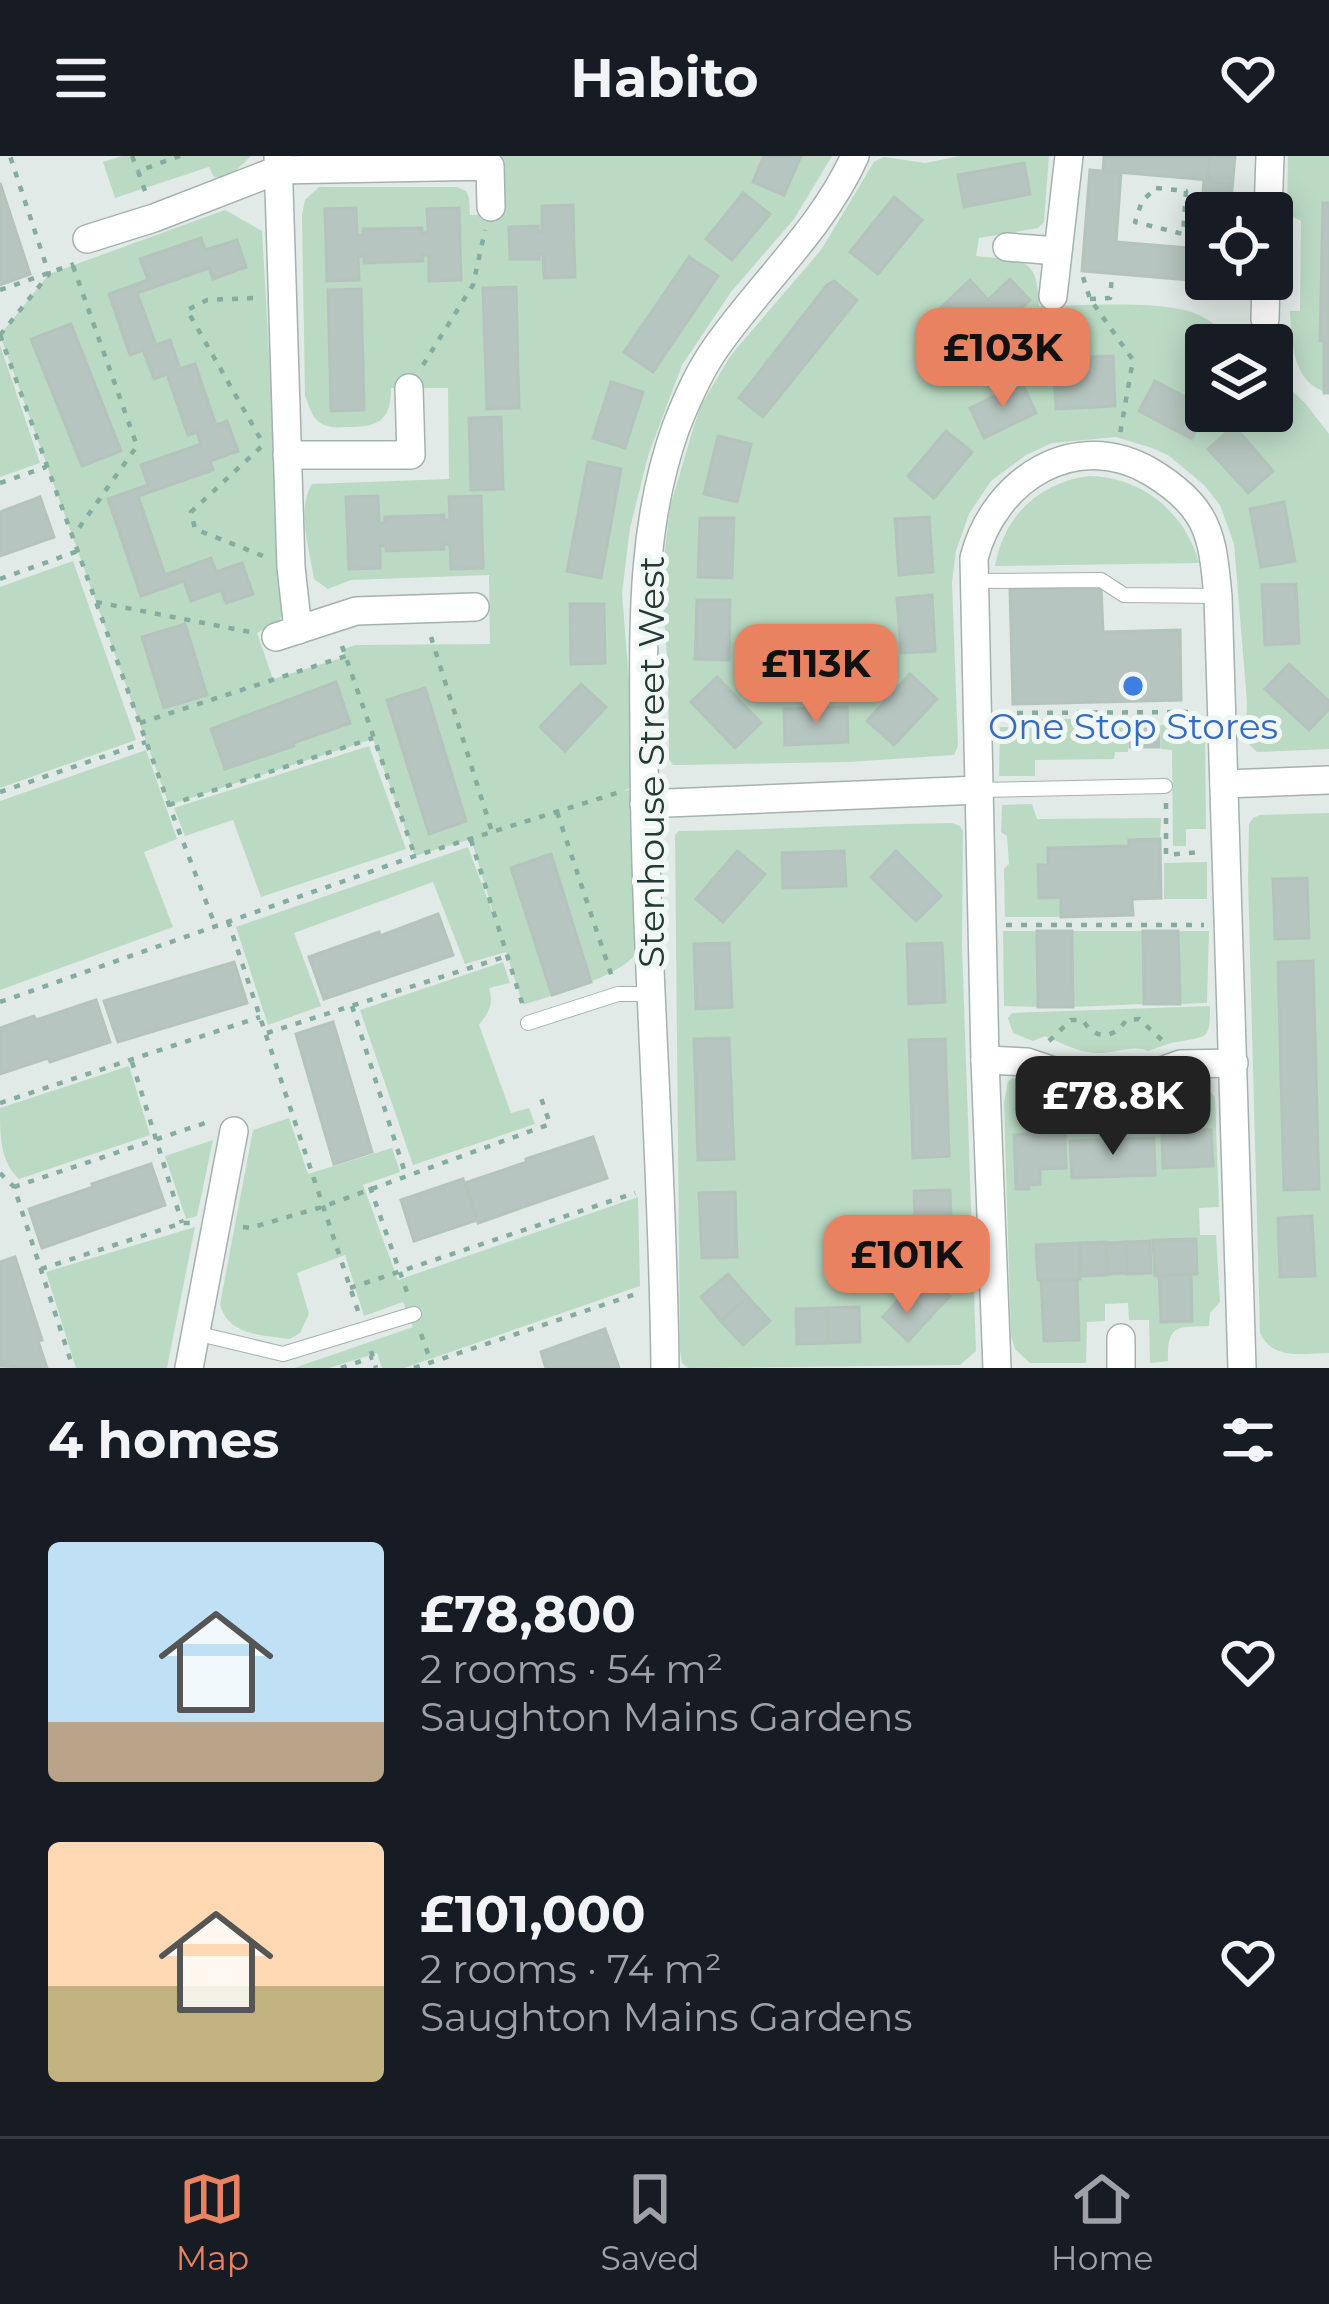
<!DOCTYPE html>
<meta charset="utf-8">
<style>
:root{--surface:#171b24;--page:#242831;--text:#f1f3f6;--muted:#9ea1a6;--line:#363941;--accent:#e88261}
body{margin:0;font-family:Montserrat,sans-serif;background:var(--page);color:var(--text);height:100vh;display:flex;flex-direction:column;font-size:45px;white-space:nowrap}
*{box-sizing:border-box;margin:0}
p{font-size:39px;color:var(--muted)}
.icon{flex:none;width:66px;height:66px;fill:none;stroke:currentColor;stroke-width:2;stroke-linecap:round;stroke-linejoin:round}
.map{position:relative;height:1212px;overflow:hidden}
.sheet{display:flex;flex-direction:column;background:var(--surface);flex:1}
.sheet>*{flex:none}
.buttons{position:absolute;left:1185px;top:36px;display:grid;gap:24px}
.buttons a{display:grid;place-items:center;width:108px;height:108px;border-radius:12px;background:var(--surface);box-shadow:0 6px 30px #0003;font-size:60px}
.price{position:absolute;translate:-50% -102px;padding:0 27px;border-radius:24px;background:var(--accent);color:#111;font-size:39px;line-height:78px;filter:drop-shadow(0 3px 6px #0008)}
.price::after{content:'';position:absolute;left:50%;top:72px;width:36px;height:27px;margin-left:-18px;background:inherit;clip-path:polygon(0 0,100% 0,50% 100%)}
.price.active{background:#222;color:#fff}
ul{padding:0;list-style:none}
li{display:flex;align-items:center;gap:36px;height:300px;padding:0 48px}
li span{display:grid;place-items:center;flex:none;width:336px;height:240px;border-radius:12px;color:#555}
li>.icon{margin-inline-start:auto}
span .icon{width:144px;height:144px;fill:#fffc;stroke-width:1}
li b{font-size:51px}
h2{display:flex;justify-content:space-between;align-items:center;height:144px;padding:0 48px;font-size:51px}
header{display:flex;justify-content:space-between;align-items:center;height:156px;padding:0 48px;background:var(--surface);font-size:54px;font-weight:700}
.tab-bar{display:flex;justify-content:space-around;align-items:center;height:168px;border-top:3px solid var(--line);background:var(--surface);font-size:33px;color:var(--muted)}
.tab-bar a{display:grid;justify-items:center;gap:6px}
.tab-bar .active{color:var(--accent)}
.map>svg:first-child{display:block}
.green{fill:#bbdac4}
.building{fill:#b6c5bf;stroke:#b4c4bd;stroke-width:3}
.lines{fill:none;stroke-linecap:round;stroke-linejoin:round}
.lane-casing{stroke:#a4b2ad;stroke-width:16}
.street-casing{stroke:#a4b2ad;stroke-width:30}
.path{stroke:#84ac9f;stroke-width:4.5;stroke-dasharray:6 9;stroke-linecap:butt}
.lane{stroke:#fff;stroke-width:14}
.street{stroke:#fff;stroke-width:27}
.shop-dot{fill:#3f7fe0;stroke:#f1f7f4;stroke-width:4.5}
.labels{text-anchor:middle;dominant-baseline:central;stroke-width:10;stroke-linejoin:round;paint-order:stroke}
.shop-label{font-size:36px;fill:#366cbe;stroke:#f1f7f4}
.street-label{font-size:36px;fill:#233a34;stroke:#f1f7f4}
</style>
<header><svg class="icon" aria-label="menu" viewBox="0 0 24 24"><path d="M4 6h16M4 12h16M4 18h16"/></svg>Habito<svg class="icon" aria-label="heart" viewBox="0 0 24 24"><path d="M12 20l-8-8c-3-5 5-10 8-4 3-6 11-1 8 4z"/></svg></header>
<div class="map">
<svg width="1329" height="1212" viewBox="0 0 1329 1212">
<rect width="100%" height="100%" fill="#e1eae6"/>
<!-- green -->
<g class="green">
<polygon points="122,0 251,0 229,21 214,21 209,11 115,42 103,6"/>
<path d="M496,0H832L794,63L731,136L682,209L648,300L630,372L622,437L629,526L630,632L624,635L630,634L638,795C623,820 553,839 523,849L506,796L465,808L433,726L294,777L321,850L268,869L236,771L468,691L496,766L471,683L415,700L373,583L169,649L0,179L49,118L225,54L262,75L284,453L280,464L257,477L273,523L345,501L343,493L356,489L490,488L489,419L351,424L328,433L314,423C310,395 296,353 312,328L449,323L448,232H391C391,265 378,271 348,271C337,272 328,272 319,266C311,260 309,249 305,240L302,59L305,44L319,31H457L466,35L469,42L470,59L496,58Z"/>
<path d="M960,0H1049L1044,66L1038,72L979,82L976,100C1020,105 1038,97 1039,150C1082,150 1142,145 1184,154C1206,159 1224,175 1241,189H1206V255H1272V216L1305,247L1329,278V593L1257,596L1246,585L1247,546L1234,388L1220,349L1204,329L1168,299L1152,292L1116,281L1052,287L1026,299L991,325L969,358L956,395L952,426L958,590L954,599L848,606L680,609H673L669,603L668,511L661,427L670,351L694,270L701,249L731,199L821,94L874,6L884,1L925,7Z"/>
<path d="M1288,0H1329V237C1292,228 1292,187 1290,155H1300L1301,65L1287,58Z"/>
<polygon points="0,189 40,307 0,321"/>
<path d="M1089,320C1142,321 1185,356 1199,407L995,410C1004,360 1038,327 1089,320Z"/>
<polygon points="73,405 136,584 0,632 0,431"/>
<polygon points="1032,563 1129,563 1128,596 1115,596 1114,603 1035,604 1035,620 999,620 1000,571 1031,571"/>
<polygon points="1205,568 1206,673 1186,673 1186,690 1173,690 1172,594 1161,593 1161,569"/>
<polygon points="369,590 406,693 261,741 233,664 185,680 174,652"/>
<polygon points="146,594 177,683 144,696 173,771 0,834 0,645"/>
<polygon points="1032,648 1037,663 1161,662 1160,683 1130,684 1129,690 1048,693 1048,709 1038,710 1039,741 1061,741 1061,761 1005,761 1004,713 1009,708 1007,680 1001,676 1002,649"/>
<path d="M1329,657V1197C1303,1197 1273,1205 1260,1177L1248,723L1249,668L1253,662L1260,659Z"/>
<path d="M952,667L960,670L963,675L962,790L976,1195L960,1209L688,1212L682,1207L680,1194L675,679L679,675C770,674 861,668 952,667Z"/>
<polygon points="1207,706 1207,743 1164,743 1164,707"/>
<polygon points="1003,775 1037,775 1038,851 1004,850"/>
<polygon points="1072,775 1143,775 1144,848 1073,851"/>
<polygon points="1178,775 1209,775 1207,847 1180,848"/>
<path d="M503,806L510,827L489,832C494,849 489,855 479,869L511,957L529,952L535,968L413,1009L360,854Z"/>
<path d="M1210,850C1210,884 1208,880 1177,886C1167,887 1158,892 1148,895C1132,888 1114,898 1096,897C1078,896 1061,887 1045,880L1033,885L1013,877L1008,862L1012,857Z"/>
<path d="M129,910L150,979L19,1023C0,1006 0,979 0,952Z"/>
<path d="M1013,922C1041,924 1067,949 1096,949C1137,950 1185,906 1215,941L1219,1051L1199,1052L1200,1079H1216L1220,1146L1210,1157L1209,1170C1177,1171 1167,1168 1168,1205L1150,1207L1149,1164H1129L1128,1147L1105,1148V1165L1087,1166L1086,1207H1030L1015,1193L1011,1180L1004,947L1008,925Z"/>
<path d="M289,962L308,1018L392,992L400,1016L363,1029L398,1124L638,1041L640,1130L404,1212H382L377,1197L329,1212H294L413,1171L403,1146L364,1160L345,1099L297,1117L309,1158L300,1177L290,1183C263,1179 228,1180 220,1148L253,974Z"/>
<polygon points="213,984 197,1060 186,1063 165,1000"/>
<polygon points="195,1071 167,1212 76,1212 46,1116"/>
</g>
<!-- building -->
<g class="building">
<polygon points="764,0 801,0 784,39 753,26"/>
<polygon points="1104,0 1210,0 1208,24 1103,15"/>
<polygon points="1210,0 1235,0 1230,57 1206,57 1206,104 1197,103 1204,24 1208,24"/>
<polygon points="1024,7 1030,38 964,51 958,19"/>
<polygon points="1090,14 1121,17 1116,86 1191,92 1188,124 1082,115"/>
<polygon points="0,27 30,118 0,129"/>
<polygon points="743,37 770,58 732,104 706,83"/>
<polygon points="894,41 922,64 878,118 850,96"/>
<polygon points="1323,47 1329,47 1329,237 1324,237 1324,185 1320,185"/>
<polygon points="573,49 575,121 544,122 543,98 539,98 539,103 510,103 509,71 538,70 538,76 542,76 542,50"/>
<polygon points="356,52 357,79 363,79 363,73 422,72 422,77 428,77 427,53 459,52 461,124 429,125 429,99 422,99 423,105 364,107 364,100 358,101 359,124 327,125 325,53"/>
<polygon points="201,82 205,94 237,84 246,111 213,123 209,112 137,137 156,189 170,184 180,213 195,208 216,269 227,265 238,295 210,305 213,314 138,340 165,419 211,402 216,416 242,407 253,438 226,447 221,434 191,445 184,425 141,440 108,343 148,329 141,309 201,288 197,276 188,279 167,218 154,223 143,194 130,199 109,138 148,124 140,103"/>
<polygon points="689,101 718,120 653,216 624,196"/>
<polygon points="1010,123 1030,144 989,181 971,162 949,182 930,162 970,124 988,144"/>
<polygon points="834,125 857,144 763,261 739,242 827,129"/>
<polygon points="516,131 519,252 487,253 483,132"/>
<polygon points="361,133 364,254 331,255 328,134"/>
<polygon points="71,168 121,295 82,310 31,183"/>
<polygon points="1113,200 1115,250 1056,253 1054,219 1089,217 1088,201"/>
<polygon points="1155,225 1206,252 1192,283 1139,255"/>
<polygon points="611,226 643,236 625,292 593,282"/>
<polygon points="1022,227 1036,257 984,282 970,252"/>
<polygon points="501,261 503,333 471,334 469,262"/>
<polygon points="1234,270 1273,315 1248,337 1208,293"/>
<polygon points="946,275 972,296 934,342 908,320"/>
<polygon points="718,280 751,288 737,346 704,338"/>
<polygon points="588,306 621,313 601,422 567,415"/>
<polygon points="378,340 379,367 385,367 385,361 444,359 444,364 450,364 449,341 481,340 483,412 451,413 450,388 444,388 444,393 386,395 386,390 380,390 380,412 349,413 346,341"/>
<polygon points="40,341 54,381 0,400 0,356"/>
<polygon points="1284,346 1295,405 1261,411 1250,353"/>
<polygon points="929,361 933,416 899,419 895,363"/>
<polygon points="700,362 734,362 732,422 698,421"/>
<polygon points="1296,428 1299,487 1265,489 1262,429"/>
<polygon points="1101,431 1103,476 1180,474 1181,544 1013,548 1010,433"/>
<polygon points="932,439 935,495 901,497 897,442"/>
<polygon points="697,444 730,444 729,504 695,503"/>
<polygon points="570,448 604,448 605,507 571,508"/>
<polygon points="185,468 207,539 164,552 142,481"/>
<polygon points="1289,508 1329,545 1329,553 1309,574 1265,533"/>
<polygon points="910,518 937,543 894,589 867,565"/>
<polygon points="717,521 761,567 735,592 691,546"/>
<polygon points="336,526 350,567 293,587 294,590 225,613 211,573"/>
<polygon points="581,528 606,551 565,595 540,571"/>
<polygon points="425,532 466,665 429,678 387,544"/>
<polygon points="847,551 848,586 785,589 784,553"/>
<rect x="1130" y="571" width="29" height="20"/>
<polygon points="1160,683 1161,742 1132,743 1133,759 1061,761 1061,741 1039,742 1038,709 1048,709 1048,692 1129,690 1129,684"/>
<polygon points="737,695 765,718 723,766 696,743"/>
<polygon points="844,695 846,730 783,732 782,697"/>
<polygon points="896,695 941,740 916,765 871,721"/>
<polygon points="551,698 591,826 552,839 511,712"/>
<polygon points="1307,722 1309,782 1275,783 1273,723"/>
<polygon points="438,758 453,799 324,843 309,801 379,776 380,780"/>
<polygon points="1037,775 1072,775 1073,851 1038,851"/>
<polygon points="1143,775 1178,775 1180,848 1144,848"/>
<polygon points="729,787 732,851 696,853 694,788"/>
<polygon points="942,787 945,846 909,848 907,788"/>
<polygon points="1313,805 1319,1033 1284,1034 1278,806"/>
<polygon points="234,806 247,847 118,886 104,845"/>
<polygon points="96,844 110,886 50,906 48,902 0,918 0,872 34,860 36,864"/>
<polygon points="333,866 372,996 334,1008 296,878"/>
<polygon points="729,882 734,1003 698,1004 694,883"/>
<polygon points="945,883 949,1000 913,1002 909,884"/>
<polygon points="1197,971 1197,974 1211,974 1213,1010 1163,1012 1162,976"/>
<polygon points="1051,974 1051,977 1065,977 1066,1012 1040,1013 1040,1028 1028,1029 1029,1033 1016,1033 1014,979 1028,978 1028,975"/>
<polygon points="593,981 607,1022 478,1067 465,1027 527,1006 526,1003"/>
<polygon points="1154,982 1155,1019 1072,1022 1070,985"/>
<polygon points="151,1008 165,1049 42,1092 29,1053 93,1031 92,1028"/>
<polygon points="463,1023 477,1064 414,1085 401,1044"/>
<polygon points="950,1034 952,1094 916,1095 914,1035"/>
<polygon points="735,1036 737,1101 702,1102 699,1037"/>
<polygon points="1312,1060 1315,1120 1280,1121 1278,1062"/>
<polygon points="1196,1083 1197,1118 1155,1120 1153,1084"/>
<polygon points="1150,1085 1151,1117 1127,1118 1126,1086"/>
<polygon points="1106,1086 1107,1119 1082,1120 1080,1087"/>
<polygon points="1126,1086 1127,1117 1107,1118 1106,1087"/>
<polygon points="1079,1087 1080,1123 1038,1124 1036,1089"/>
<polygon points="15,1101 42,1184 38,1185 47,1212 0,1210 0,1106"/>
<polygon points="935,1113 954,1130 947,1137 950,1140 931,1160 905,1137 924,1116 928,1120"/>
<polygon points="728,1118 748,1141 721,1165 701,1141"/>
<polygon points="1191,1118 1192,1165 1161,1166 1159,1120"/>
<polygon points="1077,1123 1079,1184 1044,1185 1041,1124"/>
<polygon points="905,1137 931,1160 908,1185 883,1161"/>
<polygon points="748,1141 770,1165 743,1189 721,1165"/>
<polygon points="859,1151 860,1186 828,1187 827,1152"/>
<polygon points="827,1152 828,1187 797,1188 796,1153"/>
<polygon points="605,1173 619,1212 546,1212 541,1196"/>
</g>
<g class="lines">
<defs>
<g id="lane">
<polyline points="975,425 1101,424 1124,439 1218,440"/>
<polyline points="979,634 1165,630"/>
<polyline points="528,867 618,838 652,838"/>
<polyline points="195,1177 283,1198 414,1158"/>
</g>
<g id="street">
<polyline points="278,0 291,411 298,474"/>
<polyline points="1268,57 1270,0"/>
<polyline points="87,83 154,62 278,14 490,10 491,51"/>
<polyline points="1007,91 1057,95"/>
<polyline points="1053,140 1069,0"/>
<polyline points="1265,163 1266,123"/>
<polyline points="287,299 411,299 409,232"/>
<polyline points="276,481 356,455 475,451"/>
<polyline points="1224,628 1329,624"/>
<polyline points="644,648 979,634"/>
<polyline points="985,904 1027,906 1071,921 1115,926 1139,923 1181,908 1234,907"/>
<polyline points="1121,1182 1121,1212"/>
<polyline points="189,1212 234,975"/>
<path d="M665,1212C663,1006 645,801 644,595C644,485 638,377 676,271C687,243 699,215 717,190C762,126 822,73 855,0"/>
<path d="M997,1212L985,904L974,402C994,324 1075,271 1151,316C1169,327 1188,341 1199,359C1214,382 1215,413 1218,440L1242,1212"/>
</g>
</defs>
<!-- lane casing -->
<use href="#lane" class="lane-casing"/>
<!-- street casing -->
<use href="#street" class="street-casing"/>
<!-- path -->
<g class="path">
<polyline points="132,0 138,15"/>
<polygon points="1156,32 1186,35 1183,78 1135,66 1142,45"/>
<polyline points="145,35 138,15 180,0"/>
<polyline points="73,110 137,290 74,379"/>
<polyline points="1083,121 1090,143 1133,204 1120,278"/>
<polyline points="0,134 74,108"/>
<polyline points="253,142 207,144 187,154 260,282"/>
<polyline points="1090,143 1110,142 1112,120"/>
<polyline points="0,179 169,649 215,769"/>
<polyline points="0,179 49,118 10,0"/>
<polyline points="423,209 473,129 485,74"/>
<polyline points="261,291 191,356 195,373 263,400"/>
<polyline points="0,327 46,311"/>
<polyline points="0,423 78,395"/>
<polyline points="96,446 250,476"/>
<polyline points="431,481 492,676"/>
<polyline points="342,490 415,700"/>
<polyline points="1002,557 1195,556"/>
<polyline points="140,567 346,500"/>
<polyline points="0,636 146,586"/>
<polyline points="1166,647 1166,699 1200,696"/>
<polyline points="169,649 373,582"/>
<polyline points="557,656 612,821"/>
<polyline points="471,684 523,850"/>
<polyline points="228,765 358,1155"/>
<polyline points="1006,769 1204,769"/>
<polyline points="0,846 415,700 620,636"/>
<polyline points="352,850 406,1020"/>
<polyline points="267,877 507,800"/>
<path d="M1049,885L1071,864H1083C1094,884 1114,884 1126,864L1139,863L1163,885"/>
<polyline points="132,906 182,1067"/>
<polyline points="0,947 260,861"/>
<polyline points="0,1017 14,1031 73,1212"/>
<polyline points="14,1031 208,966"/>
<polyline points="370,1031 408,1139"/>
<polyline points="243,1071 250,1072 322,1051 550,968 540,939"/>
<polyline points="41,1113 182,1067 190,1067"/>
<polyline points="350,1132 635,1037"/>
<polyline points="421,1178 431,1206"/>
<polyline points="371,1195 376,1212"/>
<polyline points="341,1212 373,1201"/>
<polyline points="414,1212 636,1138"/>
</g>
<!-- lane -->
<use href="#lane" class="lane"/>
<!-- street -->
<use href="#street" class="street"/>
</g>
<!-- markers -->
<circle class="shop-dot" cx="1133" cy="530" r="12"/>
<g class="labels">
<!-- shop labels -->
<g class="shop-label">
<text x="1133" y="570">One Stop Stores</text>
</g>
<!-- street labels -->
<g class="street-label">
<text transform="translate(651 606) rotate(-90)">Stenhouse Street West</text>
</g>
</g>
</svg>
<div class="buttons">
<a><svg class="icon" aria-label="locate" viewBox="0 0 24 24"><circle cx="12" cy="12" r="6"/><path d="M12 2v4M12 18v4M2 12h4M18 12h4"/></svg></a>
<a><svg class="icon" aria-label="layers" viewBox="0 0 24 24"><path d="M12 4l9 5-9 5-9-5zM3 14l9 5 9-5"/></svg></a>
</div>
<b class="price" style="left:1003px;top:254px">£103K</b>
<b class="price" style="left:816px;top:570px">£113K</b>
<b class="price active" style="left:1113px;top:1002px">£78.8K</b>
<b class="price" style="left:907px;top:1161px">£101K</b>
</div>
<section class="sheet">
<h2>4 homes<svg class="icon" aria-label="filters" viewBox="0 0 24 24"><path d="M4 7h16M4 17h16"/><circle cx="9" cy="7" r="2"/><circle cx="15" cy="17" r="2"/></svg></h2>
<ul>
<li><span style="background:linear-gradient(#bfe0f5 75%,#b9a48a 0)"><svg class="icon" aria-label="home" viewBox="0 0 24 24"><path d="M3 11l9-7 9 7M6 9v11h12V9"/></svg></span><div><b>£78,800</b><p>2 rooms · 54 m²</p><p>Saughton Mains Gardens</p></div><svg class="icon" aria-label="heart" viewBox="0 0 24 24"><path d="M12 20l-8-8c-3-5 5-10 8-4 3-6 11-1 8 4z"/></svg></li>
<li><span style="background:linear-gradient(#ffd9b3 60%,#c2b280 0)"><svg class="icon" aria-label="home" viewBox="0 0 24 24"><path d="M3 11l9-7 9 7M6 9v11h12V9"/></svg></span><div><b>£101,000</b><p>2 rooms · 74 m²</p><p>Saughton Mains Gardens</p></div><svg class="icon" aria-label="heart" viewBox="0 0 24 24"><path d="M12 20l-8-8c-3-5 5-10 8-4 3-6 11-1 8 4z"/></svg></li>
</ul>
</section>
<nav class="tab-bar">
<a class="active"><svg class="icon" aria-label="map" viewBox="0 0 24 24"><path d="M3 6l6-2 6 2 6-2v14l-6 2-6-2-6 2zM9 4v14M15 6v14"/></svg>Map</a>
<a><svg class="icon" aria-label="saved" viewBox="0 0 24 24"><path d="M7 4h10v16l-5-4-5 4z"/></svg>Saved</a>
<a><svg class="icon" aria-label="home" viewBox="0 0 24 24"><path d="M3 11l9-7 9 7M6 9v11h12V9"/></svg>Home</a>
</nav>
